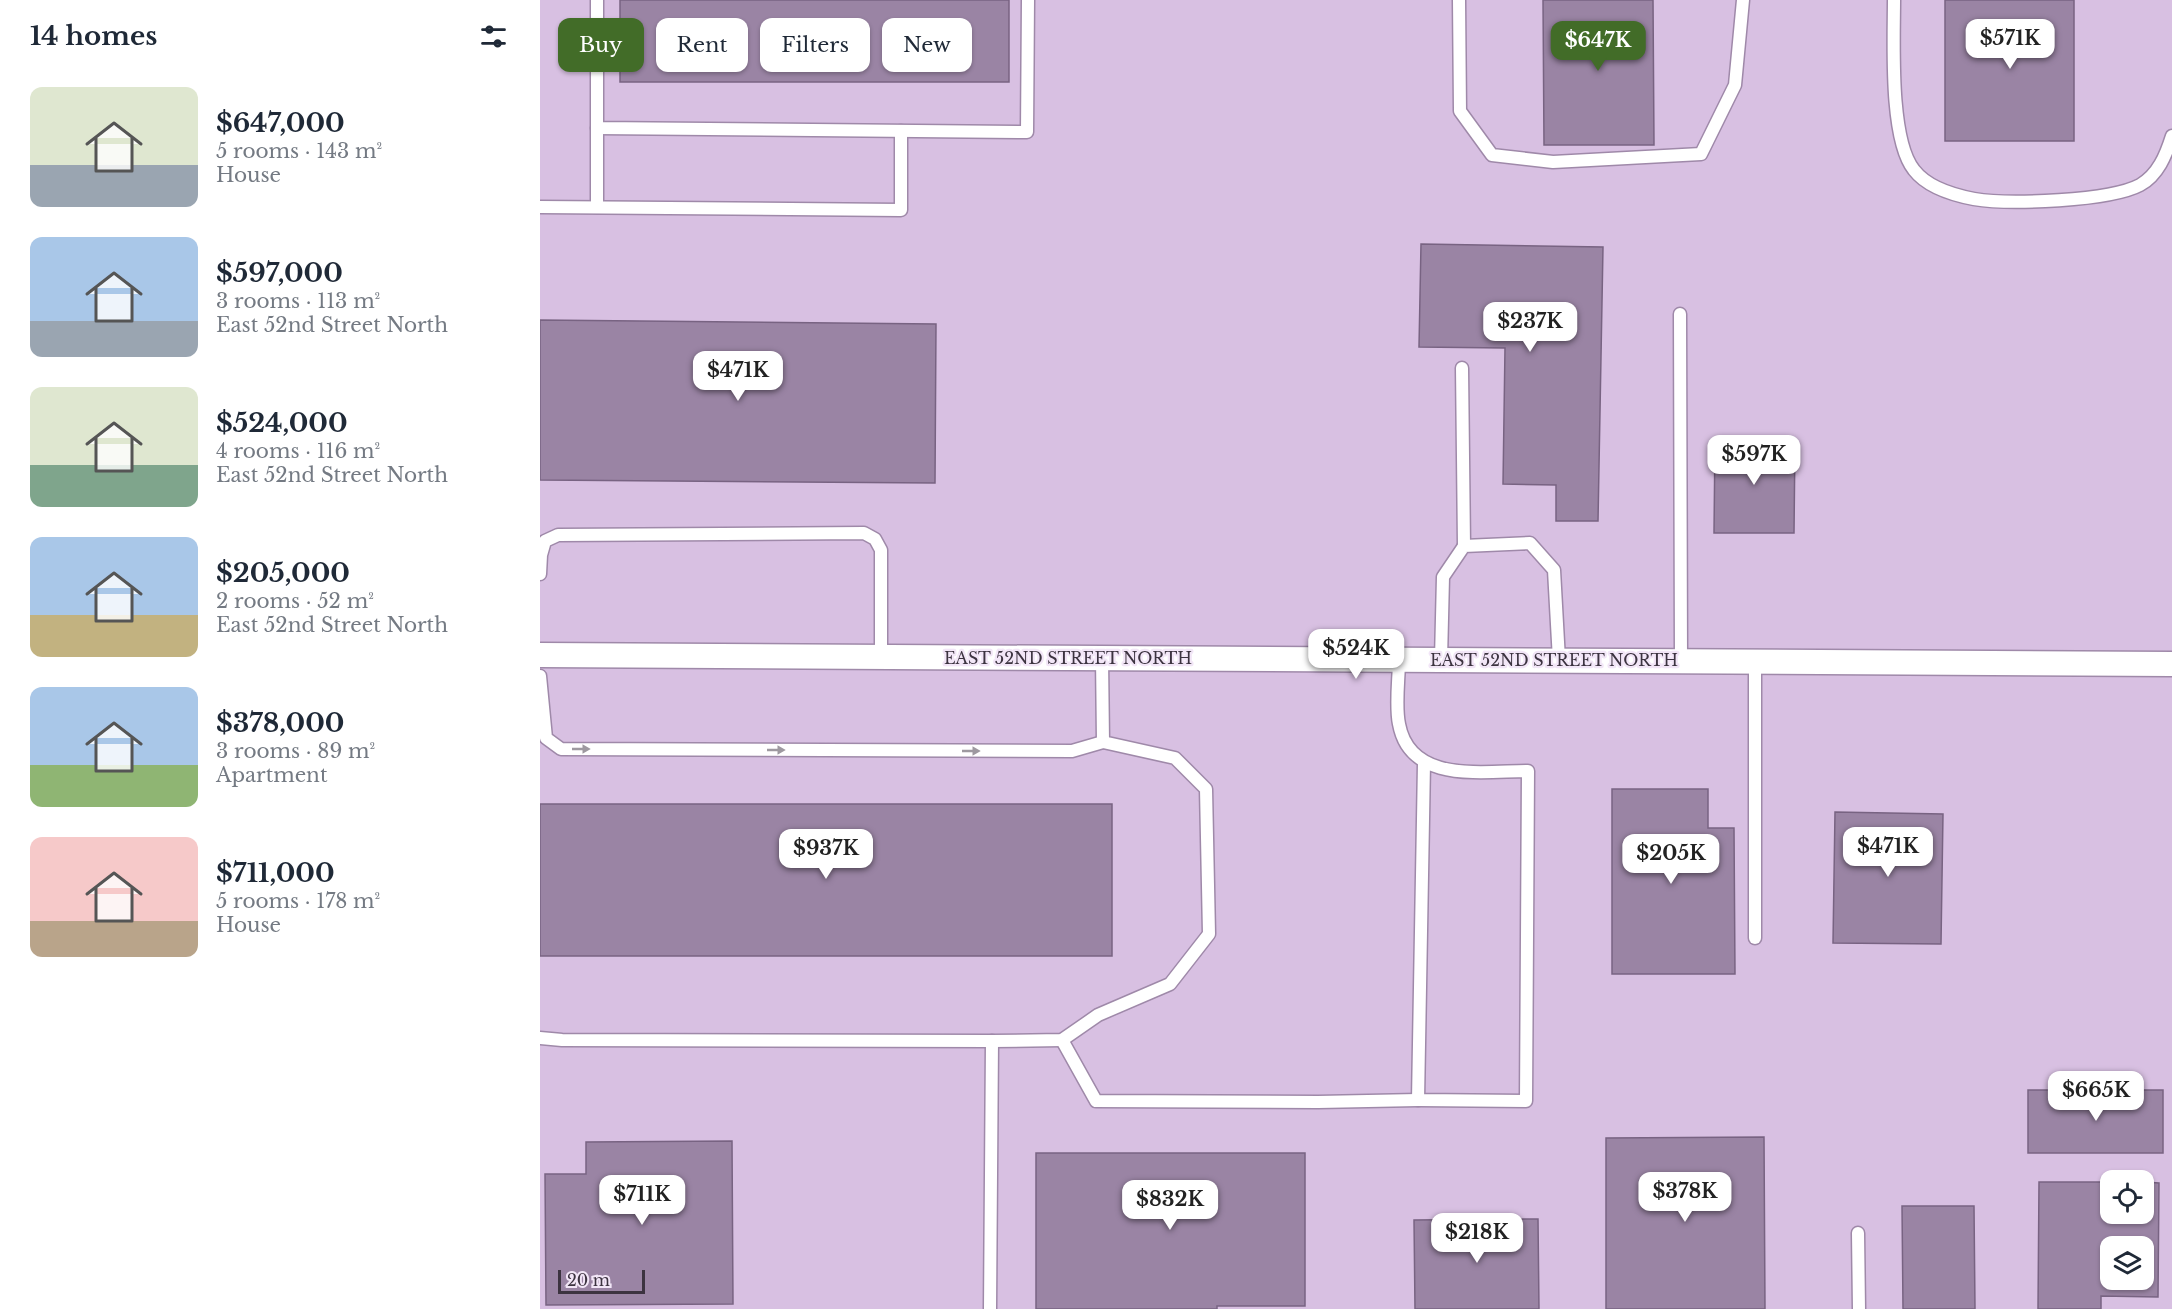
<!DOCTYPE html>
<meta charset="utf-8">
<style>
:root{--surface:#fff;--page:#f2f2f3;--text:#1f2937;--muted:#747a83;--accent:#426c28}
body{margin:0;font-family:"Libre Baskerville",serif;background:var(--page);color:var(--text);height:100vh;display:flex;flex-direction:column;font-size:22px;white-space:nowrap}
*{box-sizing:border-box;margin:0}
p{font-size:20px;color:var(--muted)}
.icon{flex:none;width:33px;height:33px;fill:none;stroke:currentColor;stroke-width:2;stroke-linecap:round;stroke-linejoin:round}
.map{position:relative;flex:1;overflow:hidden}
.side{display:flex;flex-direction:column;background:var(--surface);width:540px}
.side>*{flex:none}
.guide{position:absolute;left:18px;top:18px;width:570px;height:54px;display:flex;gap:12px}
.fabs{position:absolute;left:1560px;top:1170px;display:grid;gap:12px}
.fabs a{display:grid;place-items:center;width:54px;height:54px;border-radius:12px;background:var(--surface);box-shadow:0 2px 4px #0004;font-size:30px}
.scale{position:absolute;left:18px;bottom:15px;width:87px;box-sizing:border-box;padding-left:6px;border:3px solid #3c3340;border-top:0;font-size:16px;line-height:21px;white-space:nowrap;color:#3c3340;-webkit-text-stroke:4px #f2e6f7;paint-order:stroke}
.price{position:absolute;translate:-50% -51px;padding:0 14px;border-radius:12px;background:#fff;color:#222;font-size:20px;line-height:39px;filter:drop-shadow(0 2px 3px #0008)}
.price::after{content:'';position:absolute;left:50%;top:36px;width:18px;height:14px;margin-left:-9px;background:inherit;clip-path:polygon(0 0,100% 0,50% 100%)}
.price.selected{background:var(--accent);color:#fff}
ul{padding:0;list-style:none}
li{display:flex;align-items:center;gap:18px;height:150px;padding:0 30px}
li span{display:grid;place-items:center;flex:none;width:168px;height:120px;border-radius:12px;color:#555}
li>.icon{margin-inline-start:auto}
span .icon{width:72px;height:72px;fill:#fffc;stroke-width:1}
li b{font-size:26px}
h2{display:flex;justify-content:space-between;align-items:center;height:72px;padding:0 30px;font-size:26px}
.chip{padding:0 21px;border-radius:12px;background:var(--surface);box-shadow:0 2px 4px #0004;font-size:21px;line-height:54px}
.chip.selected{background:var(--accent);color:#fff}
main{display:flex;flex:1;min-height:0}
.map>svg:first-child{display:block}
.building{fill:#9a84a4;stroke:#786382;stroke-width:1.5;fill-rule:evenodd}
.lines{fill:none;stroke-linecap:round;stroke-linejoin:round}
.lane-casing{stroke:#9f89a9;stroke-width:15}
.street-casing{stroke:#9f89a9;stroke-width:27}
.lane{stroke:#fff;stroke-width:12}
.street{stroke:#fff;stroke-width:24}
.oneway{fill:#9e99a0}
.labels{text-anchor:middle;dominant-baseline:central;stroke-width:4.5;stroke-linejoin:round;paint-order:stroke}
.street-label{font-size:16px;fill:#3c3340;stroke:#f2e6f7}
</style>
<main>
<section class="side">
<h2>14 homes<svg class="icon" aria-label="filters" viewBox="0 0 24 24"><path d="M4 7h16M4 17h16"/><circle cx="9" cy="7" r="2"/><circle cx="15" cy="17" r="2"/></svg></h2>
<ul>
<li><span style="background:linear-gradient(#dfe7d0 65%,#9aa5b1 0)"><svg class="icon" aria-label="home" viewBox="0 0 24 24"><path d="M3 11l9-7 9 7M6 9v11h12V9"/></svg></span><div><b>$647,000</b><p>5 rooms · 143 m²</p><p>House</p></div></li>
<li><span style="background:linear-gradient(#a9c7e8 70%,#9aa5b1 0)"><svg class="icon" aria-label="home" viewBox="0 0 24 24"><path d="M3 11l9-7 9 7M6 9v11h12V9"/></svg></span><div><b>$597,000</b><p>3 rooms · 113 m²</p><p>East 52nd Street North</p></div></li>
<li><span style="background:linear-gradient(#dfe7d0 65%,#7fa58c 0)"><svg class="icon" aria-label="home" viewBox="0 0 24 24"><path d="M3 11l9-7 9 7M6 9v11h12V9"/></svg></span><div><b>$524,000</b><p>4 rooms · 116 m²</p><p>East 52nd Street North</p></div></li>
<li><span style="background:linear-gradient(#a9c7e8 65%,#c2b280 0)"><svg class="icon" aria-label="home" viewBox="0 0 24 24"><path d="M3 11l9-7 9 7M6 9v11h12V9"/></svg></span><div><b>$205,000</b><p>2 rooms · 52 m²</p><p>East 52nd Street North</p></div></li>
<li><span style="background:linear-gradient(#a9c7e8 65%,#8fb573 0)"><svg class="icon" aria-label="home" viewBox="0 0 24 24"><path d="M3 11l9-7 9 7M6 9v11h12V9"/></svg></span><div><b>$378,000</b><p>3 rooms · 89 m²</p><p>Apartment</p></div></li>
<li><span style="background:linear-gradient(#f6c9c9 70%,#b9a48a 0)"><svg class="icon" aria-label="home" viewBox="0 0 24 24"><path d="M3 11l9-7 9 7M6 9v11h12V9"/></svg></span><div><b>$711,000</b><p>5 rooms · 178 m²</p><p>House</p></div></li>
</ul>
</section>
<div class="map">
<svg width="1632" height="1309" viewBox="0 0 1632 1309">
<rect width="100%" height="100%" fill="#d8c0e2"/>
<!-- building -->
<g class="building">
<rect x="80" y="0" width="389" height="82"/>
<polygon points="1003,0 1113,0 1114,145 1004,145"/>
<rect x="1405" y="0" width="129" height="141"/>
<polygon points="881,244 1063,247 1058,521 1016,521 1016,485 963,484 965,348 879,347"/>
<polygon points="0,320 396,324 395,483 0,480"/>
<polygon points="1175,439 1255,439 1254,533 1174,533"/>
<polygon points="1072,789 1168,789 1168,828 1194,828 1195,974 1072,974"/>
<rect x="0" y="804" width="572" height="152"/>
<polygon points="1295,812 1403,814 1401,944 1293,943"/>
<rect x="1488" y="1090" width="135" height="63"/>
<polygon points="1224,1137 1225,1309 1066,1309 1066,1138"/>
<polygon points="192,1141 193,1304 6,1305 5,1174 46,1174 46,1142"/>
<polygon points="496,1153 765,1153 765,1306 677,1306 677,1309 496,1309"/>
<path d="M1499,1182H1570V1214H1604V1182L1619,1183L1618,1297L1561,1296V1309H1498ZM1570,1246H1604V1280H1570Z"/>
<polygon points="1362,1206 1434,1206 1435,1309 1363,1309"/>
<polygon points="998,1219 999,1309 875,1309 874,1220"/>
</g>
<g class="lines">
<defs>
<g id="lane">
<polyline points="57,0 57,128 487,132 488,0"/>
<polyline points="919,0 920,111 952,155 1013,162 1161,154 1195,85 1203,0"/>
<path d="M1354,0C1354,40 1349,139 1374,170C1387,187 1413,195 1434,199C1469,205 1570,201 1600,185C1618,175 1626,155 1632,136"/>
<polyline points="57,128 57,207"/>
<polyline points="0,207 361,210 361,131"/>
<polyline points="1140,314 1141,661"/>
<polyline points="922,368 924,546"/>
<polyline points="0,574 1,555 5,541 18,535 324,533 335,539 341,550 341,657"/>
<path d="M859,659C859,679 855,705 859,724C870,784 943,771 988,771L986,1101L878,1100L884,763"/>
<polyline points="901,659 903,577 924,546 990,543 1014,570 1019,660"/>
<polyline points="0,676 6,738 21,749 532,751 563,742"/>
<polyline points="1215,938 1215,661"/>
<polyline points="0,1038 22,1040 452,1041 450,1309"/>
<polyline points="522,1040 556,1101 778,1102 878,1100"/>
<polyline points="452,1041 522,1040 558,1015 630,984 669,934 666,789 635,758 563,742 562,658"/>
<polyline points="1318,1233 1319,1309"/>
</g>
<polyline id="street" points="0,655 1632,664"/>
</defs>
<!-- lane casing -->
<use href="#lane" class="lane-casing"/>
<!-- street casing -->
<use href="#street" class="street-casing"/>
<!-- lane -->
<use href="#lane" class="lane"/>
<!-- street -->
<use href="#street" class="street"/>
</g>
<!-- one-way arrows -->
<defs><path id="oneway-solid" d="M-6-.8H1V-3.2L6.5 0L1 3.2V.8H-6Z" transform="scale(1.5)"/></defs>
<g class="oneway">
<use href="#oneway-solid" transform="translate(41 749)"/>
<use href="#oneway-solid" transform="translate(236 750)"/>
<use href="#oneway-solid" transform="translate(431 751)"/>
</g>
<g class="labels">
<!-- street labels -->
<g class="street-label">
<text x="528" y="658">EAST 52ND STREET NORTH</text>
<text x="1014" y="660">EAST 52ND STREET NORTH</text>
</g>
</g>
</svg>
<div class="fabs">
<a><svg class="icon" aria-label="locate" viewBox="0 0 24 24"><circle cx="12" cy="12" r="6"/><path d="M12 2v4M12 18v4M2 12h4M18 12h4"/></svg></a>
<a><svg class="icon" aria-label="layers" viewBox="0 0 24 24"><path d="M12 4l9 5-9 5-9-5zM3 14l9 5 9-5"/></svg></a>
</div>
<div class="scale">20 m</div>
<b class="price" style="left:1470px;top:70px">$571K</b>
<b class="price selected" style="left:1058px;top:72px">$647K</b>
<b class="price" style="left:990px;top:353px">$237K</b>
<b class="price" style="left:198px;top:402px">$471K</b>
<b class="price" style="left:1214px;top:486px">$597K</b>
<b class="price" style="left:816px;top:680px">$524K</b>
<b class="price" style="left:1348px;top:878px">$471K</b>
<b class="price" style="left:286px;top:880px">$937K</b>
<b class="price" style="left:1131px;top:885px">$205K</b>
<b class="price" style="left:1556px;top:1122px">$665K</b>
<b class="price" style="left:1145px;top:1223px">$378K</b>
<b class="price" style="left:102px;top:1226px">$711K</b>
<b class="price" style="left:630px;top:1231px">$832K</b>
<b class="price" style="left:937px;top:1264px">$218K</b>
<div class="guide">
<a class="chip selected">Buy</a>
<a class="chip">Rent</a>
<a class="chip">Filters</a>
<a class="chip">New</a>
</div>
</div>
</main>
